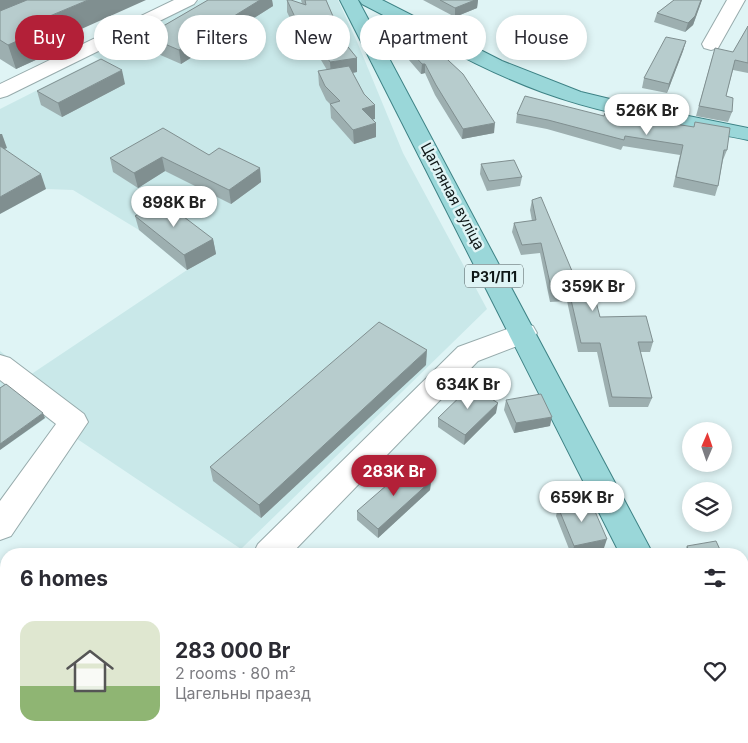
<!DOCTYPE html>
<meta charset="utf-8">
<style>
:root{--surface:#fff;--page:#f7f7f7;--text:#2b2b33;--muted:#7c7c81;--line:#e1e1e2;--accent:#b32038}
body{margin:0;font-family:Inter,sans-serif;background:var(--page);color:var(--text);height:100vh;display:flex;flex-direction:column;font-size:19px;white-space:nowrap}
*{box-sizing:border-box;margin:0}
p{font-size:16px;color:var(--muted)}
.icon{flex:none;width:28px;height:28px;fill:none;stroke:currentColor;stroke-width:2;stroke-linecap:round;stroke-linejoin:round}
.map{position:relative;flex:1;overflow:hidden}
.drawer{position:absolute;left:0px;top:548px;width:749px;height:196px;display:flex;flex-direction:column;background:var(--surface);border-radius:20px 20px 0 0;box-shadow:0 2px 8px #0003}
.drawer>*{flex:none}
.banner{position:absolute;left:15px;top:15px;width:719px;height:45px;display:flex;gap:10px}
.needle{width:32px;rotate:2deg}
.tools{position:absolute;left:682px;top:422px;display:grid;gap:10px}
.tools a{display:grid;place-items:center;width:50px;height:50px;border-radius:50%;background:var(--surface);box-shadow:0 2px 8px #0003;font-size:25px}
.price{position:absolute;translate:-50% -42px;padding:0 11px;border-radius:18px;background:#fff;color:#222;font-size:16px;line-height:32px;filter:drop-shadow(0 1px 2px #0008)}
.price::after{content:'';position:absolute;left:50%;top:30px;width:15px;height:11px;margin-left:-8px;background:inherit;clip-path:polygon(0 0,100% 0,50% 100%)}
.price.active{background:var(--accent);color:#fff}
ul{padding:0;list-style:none}
li{display:flex;align-items:center;gap:15px;height:125px;padding:0 20px}
li+li{border-top:1px solid var(--line)}
li span{display:grid;place-items:center;flex:none;width:140px;height:100px;border-radius:15px;color:#555}
li>.icon{margin-inline-start:auto}
span .icon{width:60px;height:60px;fill:#fffc;stroke-width:1}
li b{font-size:21px}
h2{display:flex;justify-content:space-between;align-items:center;height:60px;padding:0 20px;font-size:21px}
.chip{padding:0 18px;border-radius:22px;background:var(--surface);box-shadow:0 2px 8px #0003;font-size:18px;line-height:45px}
.chip.active{background:var(--accent);color:#fff}
.map>svg:first-child{display:block}
.built{fill:#c9e8e9}
.lines{fill:none;stroke-linecap:round;stroke-linejoin:round}
.minor-casing{stroke:#97abac;stroke-width:2}
.major-casing{stroke:#3d8285;stroke-width:2}
.minor{fill:#fff;fill-rule:evenodd}
.major{fill:#9ad7d9;fill-rule:evenodd}
.wall{fill:#9dafb0}
.shaded-wall{fill:#808f90}
.building{fill:#b7cccd;stroke:#808f90}
.labels{text-anchor:middle;dominant-baseline:central;stroke-width:5;stroke-linejoin:round;paint-order:stroke}
.shield{fill:#dff4f5;stroke:#4d595a;stroke-width:1}
.shield-label{font-size:14px;font-weight:bold;fill:#0f1717}
.street-label{font-size:15px;fill:#0f1717;stroke:#dff4f5}
</style>
<div class="map">
<svg width="748" height="743" viewBox="0 0 748 743">
<rect width="100%" height="100%" fill="#dff4f5"/>
<!-- built -->
<polygon class="built" points="200,0 338,0 358,44 403,153 487,309 241,549 46,418 0,450 0,351 30,375 187,270 139,230 73,190 46,189 0,214 0,109 99,59 91,55"/>
<g class="lines">
<defs>
<g id="minor">
<polygon points="174,0 197,0 194,4 7,96 0,98 0,84"/>
<polygon points="727,0 745,0 718,48 711,50 704,48 702,44"/>
<polygon points="524,323 533,326 537,333 533,340 478,361 291,554 253,554 258,544 458,347"/>
<polygon points="0,355 10,358 84,414 88,422 11,536 0,540 0,501 56,424 0,380"/>
<polygon points="55,738 96,738 94,743 52,743"/>
<polygon points="278,738 315,738 317,743 279,743"/>
<polygon points="697,738 734,738 737,743 699,743"/>
</g>
<g id="major">
<polygon points="340,0 358,0 653,554 620,554"/>
<path d="M359,0H382L502,61L581,92L639,106L748,128V140C679,126 608,116 542,92C479,69 421,34 362,4Z"/>
<polygon points="742,637 748,639 748,673 742,671"/>
</g>
</defs>
<!-- minor casing -->
<use href="#minor" class="minor-casing"/>
<!-- major casing -->
<use href="#major" class="major-casing"/>
<!-- minor -->
<use href="#minor" class="minor"/>
<!-- major -->
<use href="#major" class="major"/>
</g>
<!-- wall -->
<g class="wall">
<polygon points="0,0 48,44 51,53 16,69 0,59"/>
<polygon points="208,0 272,0 273,6 181,64 149,50 146,36"/>
<polygon points="287,0 291,0 302,4 301,0 326,0 344,42 357,58 357,72 353,73 364,94 375,105 375,119 372,119 376,123 376,137 354,144 331,118 330,104 326,100 319,85 318,71 327,70 309,40 301,41 287,12"/>
<polygon points="423,0 478,0 477,8 455,17"/>
<polygon points="674,0 702,0 693,25 685,32 654,22 657,13"/>
<polygon points="405,23 494,133 462,139 435,95 425,73 421,74 396,45 396,35 405,33"/>
<polygon points="748,26 748,73 733,70 726,96 732,112 728,122 696,116 712,58 733,52"/>
<polygon points="686,41 683,51 667,93 642,88 644,78"/>
<polygon points="125,84 62,117 41,105 37,91"/>
<polygon points="517,114 727,150 723,160 718,186 715,196 673,187 680,155 623,146 621,150 547,129 516,123"/>
<polygon points="209,155 260,168 261,182 231,204 165,171 138,188 113,172 110,158"/>
<polygon points="481,164 522,177 520,186 487,191 480,174"/>
<polygon points="532,200 572,271 600,317 653,342 650,352 640,352 652,398 648,407 609,407 597,352 578,352 567,301 550,302 540,253 521,255 512,232 514,223 532,221 530,210"/>
<polygon points="135,216 213,239 216,254 187,270 139,230"/>
<polygon points="426,365 261,518 213,481 210,467"/>
<polygon points="506,400 550,426 514,433 504,410"/>
<polygon points="496,413 464,445 438,427 438,418"/>
<polygon points="431,481 430,490 378,538 357,520 357,511"/>
<polygon points="558,507 604,548 575,554 571,554 556,516"/>
<polygon points="687,546 722,554 683,554"/>
<polygon points="642,738 697,738 698,743 643,743"/>
</g>
<!-- shaded-wall -->
<g class="shaded-wall">
<polygon points="0,0 50,0 0,22"/>
<polygon points="88,0 146,0 48,44 51,53 16,69 8,45 33,23"/>
<polygon points="260,0 272,0 273,6 181,64 179,50"/>
<polygon points="475,0 478,0 477,8 455,17 455,8"/>
<polygon points="701,0 702,0 693,25 685,32 688,23"/>
<polygon points="308,27 309,40 301,41 300,28"/>
<polygon points="686,41 683,51 667,93 669,84"/>
<polygon points="357,58 357,72 331,76 330,62"/>
<polygon points="422,64 425,64 425,73 421,74"/>
<polygon points="122,70 125,84 62,117 58,103"/>
<polygon points="375,105 375,119 362,123 362,109"/>
<polygon points="376,123 376,137 354,144 353,130"/>
<polygon points="495,123 494,133 462,139 463,129"/>
<polygon points="0,134 2,134 7,148 0,151"/>
<polygon points="162,157 165,171 138,188 134,173"/>
<polygon points="260,168 261,182 231,204 229,190"/>
<polygon points="41,174 46,189 0,214 0,197"/>
<polygon points="213,239 216,254 187,270 184,255"/>
<polygon points="427,350 426,365 261,518 259,505"/>
<polygon points="498,403 496,413 464,445 465,435"/>
<polygon points="43,413 45,418 0,450 0,444"/>
<polygon points="552,417 550,426 514,433 516,423"/>
<polygon points="431,481 430,490 378,538 378,529"/>
<polygon points="607,539 604,548 572,554 574,546"/>
</g>
<!-- building -->
<g class="building">
<polygon points="27,0 88,0 33,23 44,29 8,45 0,40 0,11"/>
<polygon points="208,0 260,0 179,50 146,36"/>
<polygon points="287,0 291,0 306,5 305,0 326,0 344,42 357,58 330,62 308,27 300,28"/>
<polygon points="440,0 475,0 455,8"/>
<polygon points="674,0 701,0 695,16 688,23 657,13"/>
<polygon points="409,21 413,24 435,48 463,74 495,123 463,129 436,85 425,64 422,64 396,35 410,32 405,23"/>
<polygon points="748,26 748,63 735,60 726,96 733,98 732,112 699,106 715,48 733,52"/>
<polygon points="666,37 686,41 669,84 644,78"/>
<polygon points="101,59 122,70 58,103 37,91"/>
<polygon points="349,66 364,94 375,105 362,109 376,123 353,130 330,104 340,101 325,86 318,71"/>
<polygon points="525,96 604,116 605,113 694,127 695,122 730,128 727,150 724,150 718,186 676,177 683,145 625,136 624,140 548,120 517,114"/>
<polygon points="163,128 209,155 219,148 260,168 229,190 162,157 134,173 110,158"/>
<polygon points="0,146 41,174 0,197"/>
<polygon points="514,160 522,177 489,181 481,164"/>
<polygon points="541,197 572,271 588,271 600,317 646,316 653,342 638,342 652,398 612,397 600,343 581,343 569,291 552,292 541,243 522,245 514,223 536,220 532,200"/>
<polygon points="163,201 213,239 184,255 135,216"/>
<polygon points="379,322 427,350 259,505 210,467"/>
<polygon points="6,384 43,413 0,444 0,388"/>
<polygon points="471,386 498,403 465,435 438,418"/>
<polygon points="541,394 552,417 516,423 506,400"/>
<polygon points="410,465 431,481 378,529 357,511"/>
<polygon points="590,500 607,539 574,546 558,507"/>
<polygon points="716,541 722,554 690,554 687,546"/>
<polygon points="648,738 697,738 698,743 648,743"/>
</g>
<g class="labels">
<!-- shield labels -->
<rect class="shield" x="465" y="264.5" width="58" height="23" rx="4"/>
<g class="shield-label">
<text x="494" y="276">Р31/П1</text>
</g>
<!-- street labels -->
<g class="street-label">
<text transform="translate(453 196) rotate(62)">Цагляная вуліца</text>
</g>
</g>
</svg>
<div class="tools">
<a><svg class="needle" viewBox="-14 -14 28 28"><path d="M0-13l5 13h-10z" fill="#e53935"/><path d="M0 13l5-13h-10z" fill="#7c7c81"/></svg></a>
<a><svg class="icon" aria-label="layers" viewBox="0 0 24 24"><path d="M12 4l9 5-9 5-9-5zM3 14l9 5 9-5"/></svg></a>
</div>
<b class="price" style="left:647px;top:136px">526K Br</b>
<b class="price" style="left:174px;top:228px">898K Br</b>
<b class="price" style="left:593px;top:312px">359K Br</b>
<b class="price" style="left:468px;top:410px">634K Br</b>
<b class="price active" style="left:394px;top:497px">283K Br</b>
<b class="price" style="left:582px;top:523px">659K Br</b>
<div class="banner">
<a class="chip active">Buy</a>
<a class="chip">Rent</a>
<a class="chip">Filters</a>
<a class="chip">New</a>
<a class="chip">Apartment</a>
<a class="chip">House</a>
</div>
<section class="drawer">
<h2>6 homes<svg class="icon" aria-label="filters" viewBox="0 0 24 24"><path d="M4 7h16M4 17h16"/><circle cx="9" cy="7" r="2"/><circle cx="15" cy="17" r="2"/></svg></h2>
<ul>
<li><span style="background:linear-gradient(#dfe7d0 65%,#8fb573 0)"><svg class="icon" aria-label="home" viewBox="0 0 24 24"><path d="M3 11l9-7 9 7M6 9v11h12V9"/></svg></span><div><b>283 000 Br</b><p>2 rooms · 80 m²</p><p>Цагельны праезд</p></div><svg class="icon" aria-label="heart" viewBox="0 0 24 24"><path d="M12 20l-8-8c-3-5 5-10 8-4 3-6 11-1 8 4z"/></svg></li>
</ul>
</section>
</div>
